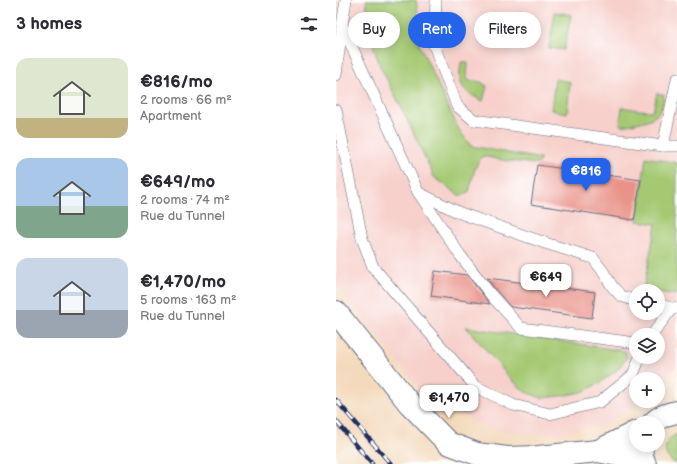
<!DOCTYPE html>
<meta charset="utf-8">
<style>
:root{--surface:#fff;--page:#f7f7f7;--text:#2b2b33;--muted:#7c7c81;--accent:#2563eb}
body{margin:0;font-family:"Balsamiq Sans",sans-serif;background:var(--page);color:var(--text);height:100vh;display:flex;flex-direction:column;font-size:15px;white-space:nowrap}
*{box-sizing:border-box;margin:0}
p{font-size:13px;color:var(--muted)}
.icon{flex:none;width:22px;height:22px;fill:none;stroke:currentColor;stroke-width:2;stroke-linecap:round;stroke-linejoin:round}
.map{position:relative;flex:1;overflow:hidden}
.side{display:flex;flex-direction:column;background:var(--surface);width:336px}
.side>*{flex:none}
.hud{position:absolute;left:12px;top:12px;width:269px;height:36px;display:flex;gap:8px}
.buttons{position:absolute;left:293px;top:284px;display:grid;gap:8px}
.buttons a{display:grid;place-items:center;width:36px;height:36px;border-radius:50%;background:var(--surface);box-shadow:0 2px 10px #0003;font-size:20px}
.price{position:absolute;translate:-50% -34px;padding:0 9px;border-radius:8px;background:#fff;color:#222;font-size:13px;line-height:26px;filter:drop-shadow(0 1px 2px #0008)}
.price::after{content:'';position:absolute;left:50%;top:24px;width:12px;height:9px;margin-left:-6px;background:inherit;clip-path:polygon(0 0,100% 0,50% 100%)}
.price.selected{background:var(--accent);color:#fff}
ul{padding:0;list-style:none}
li{display:flex;align-items:center;gap:12px;height:100px;padding:0 16px}
li span{display:grid;place-items:center;flex:none;width:112px;height:80px;border-radius:12px;color:#555}
li>.icon{margin-inline-start:auto}
span .icon{width:48px;height:48px;fill:#fffc;stroke-width:1}
li b{font-size:17px}
h2{display:flex;justify-content:space-between;align-items:center;height:48px;padding:0 16px;font-size:17px}
.tag{padding:0 14px;border-radius:18px;background:var(--surface);box-shadow:0 2px 10px #0003;font-size:14px;line-height:36px}
.tag.selected{background:var(--accent);color:#fff}
main{display:flex;flex:1;min-height:0}
.map>svg:first-child{display:block}
.built{fill:#f7d0cb;fill-rule:evenodd}
.green{fill:#a5c973;stroke:#607c68}
.building{fill:#e99288}
.lines{fill:none;stroke-linecap:round;stroke-linejoin:round}
.service-casing{stroke:#676b7f;stroke-width:12}
.minor-casing{stroke:#676b7f;stroke-width:24}
.tertiary-casing{stroke:#676b7f;stroke-width:24}
.service{stroke:#fff;stroke-width:11}
.minor{stroke:#fff;stroke-width:22}
.tertiary{stroke:#fff;stroke-width:22}
.rail-casing{stroke:#1b2f5e;stroke-width:4.5}
.rail{stroke:#fff;stroke-width:3;stroke-dasharray:9;stroke-linecap:butt}
</style>
<main>
<section class="side">
<h2>3 homes<svg class="icon" aria-label="filters" viewBox="0 0 24 24"><path d="M4 7h16M4 17h16"/><circle cx="9" cy="7" r="2"/><circle cx="15" cy="17" r="2"/></svg></h2>
<ul>
<li><span style="background:linear-gradient(#dfe7d0 75%,#c2b280 0)"><svg class="icon" aria-label="home" viewBox="0 0 24 24"><path d="M3 11l9-7 9 7M6 9v11h12V9"/></svg></span><div><b>€816/mo</b><p>2 rooms · 66 m²</p><p>Apartment</p></div></li>
<li><span style="background:linear-gradient(#a9c7e8 60%,#7fa58c 0)"><svg class="icon" aria-label="home" viewBox="0 0 24 24"><path d="M3 11l9-7 9 7M6 9v11h12V9"/></svg></span><div><b>€649/mo</b><p>2 rooms · 74 m²</p><p>Rue du Tunnel</p></div></li>
<li><span style="background:linear-gradient(#c9d6e8 65%,#9aa5b1 0)"><svg class="icon" aria-label="home" viewBox="0 0 24 24"><path d="M3 11l9-7 9 7M6 9v11h12V9"/></svg></span><div><b>€1,470/mo</b><p>5 rooms · 163 m²</p><p>Rue du Tunnel</p></div></li>
</ul>
</section>
<div class="map">
<svg width="341" height="464" viewBox="0 0 341 464">
<rect width="100%" height="100%" fill="#fff"/>
<filter id="ink" filterUnits="userSpaceOnUse"><feTurbulence type="fractalNoise" baseFrequency=".025" numOctaves="2"/><feDisplacementMap in="SourceGraphic" scale="8" xChannelSelector="R" yChannelSelector="G"/><feConvolveMatrix kernelMatrix="1 2 1 2 8 2 1 2 1" color-interpolation-filters="sRGB"/></filter>
<filter id="wash" filterUnits="userSpaceOnUse"><feTurbulence type="fractalNoise" baseFrequency=".012" numOctaves="4" result="noise"/><feDisplacementMap in="SourceGraphic" scale="16" xChannelSelector="R" yChannelSelector="G"/><feGaussianBlur stdDeviation="0.9" result="paint"/><feColorMatrix in="noise" values="0 0 0 0 0 0 0 0 0 0 0 0 0 0 0 0 0 1.4 0 .05"/><feComposite in="paint" operator="in"/></filter>
<g filter="url(#wash)">
<rect width="100%" height="100%" fill="#f4dabd"/>
<!-- built -->
<path class="built" d="M0,0H341V365L322,386V379H300V401H303L267,426L206,435L154,429L87,393L0,284ZM300,291H322V313H300ZM300,335H322V357H300Z"/>
<!-- green -->
<g class="green">
<polygon points="30,0 80,0 82,11 80,37 123,130 135,146 204,159 202,164 171,161 146,156 139,168 133,192 124,196 98,177 68,113 44,66 33,33"/>
<polygon points="219,12 235,15 228,50 213,48"/>
<path d="M125,62H132L131,80L145,82L151,86L147,101C137,96 125,91 124,78C123,72 125,67 125,62Z"/>
<polygon points="219,79 234,82 231,113 215,110"/>
<path d="M321,93L328,95C327,99 327,104 326,108C319,122 301,122 287,126L284,124L286,107L302,110L317,111Z"/>
<polygon points="310,157 341,163 341,295 322,292 322,291 307,290 320,224 301,221"/>
<polygon points="130,327 289,351 291,357 280,371 262,384 246,392 224,396 206,398 189,392 174,378"/>
<path d="M341,434V464C325,458 326,440 341,434Z"/>
</g>
<g id="blocks">
<!-- building -->
<g class="building">
<polygon points="201,165 305,180 298,220 195,204"/>
<polygon points="99,271 131,275 154,304 95,296"/>
<polygon points="151,278 259,292 256,318 175,307 160,290"/>
</g>
</g>
</g>
<g filter="url(#ink)">
<use href="#blocks" fill-opacity="0" stroke="#676b7f" stroke-width="1"/>
<g class="lines">
<defs>
<g id="service">
<polyline points="100,0 98,45 121,106 138,120 327,146 341,79"/>
<polyline points="6,25 82,192 124,255 155,295 185,328 300,343"/>
<polyline points="0,75 6,25 10,0"/>
<polyline points="0,110 26,238 37,267 139,386 177,405 214,414 264,402 297,375 304,357"/>
<polyline points="327,146 341,146"/>
<polyline points="83,193 124,213 209,243 257,258 266,270 276,286 285,296 300,301"/>
<polyline points="322,305 341,309"/>
<polyline points="316,335 336,308"/>
</g>
<g id="minor">
<polyline points="0,312 73,403 112,443 141,454 171,458 202,457 262,451 307,460"/>
<polyline points="262,451 300,432"/>
</g>
<g id="tertiary">
<path d="M317,423C324,416 331,414 341,412"/>
<path d="M306,445C305,451 306,458 309,464"/>
</g>
</defs>
<!-- service casing -->
<use href="#service" class="service-casing"/>
<!-- minor casing -->
<use href="#minor" class="minor-casing"/>
<!-- tertiary casing -->
<use href="#tertiary" class="tertiary-casing"/>
<!-- service -->
<use href="#service" class="service"/>
<!-- minor -->
<use href="#minor" class="minor"/>
<!-- tertiary -->
<use href="#tertiary" class="tertiary"/>
<defs>
<g id="rail">
<polyline points="0,400 55,464"/>
<polyline points="0,421 36,464"/>
</g>
</defs>
<!-- rail casing -->
<use href="#rail" class="rail-casing"/>
<!-- rail -->
<use href="#rail" class="rail"/>
</g>
</g>
</svg>
<div class="buttons">
<a><svg class="icon" aria-label="locate" viewBox="0 0 24 24"><circle cx="12" cy="12" r="6"/><path d="M12 2v4M12 18v4M2 12h4M18 12h4"/></svg></a>
<a><svg class="icon" aria-label="layers" viewBox="0 0 24 24"><path d="M12 4l9 5-9 5-9-5zM3 14l9 5 9-5"/></svg></a>
<a>+</a>
<a>−</a>
</div>
<b class="price selected" style="left:250px;top:192px">€816</b>
<b class="price" style="left:210px;top:298px">€649</b>
<b class="price" style="left:113px;top:419px">€1,470</b>
<div class="hud">
<a class="tag">Buy</a>
<a class="tag selected">Rent</a>
<a class="tag">Filters</a>
</div>
</div>
</main>
